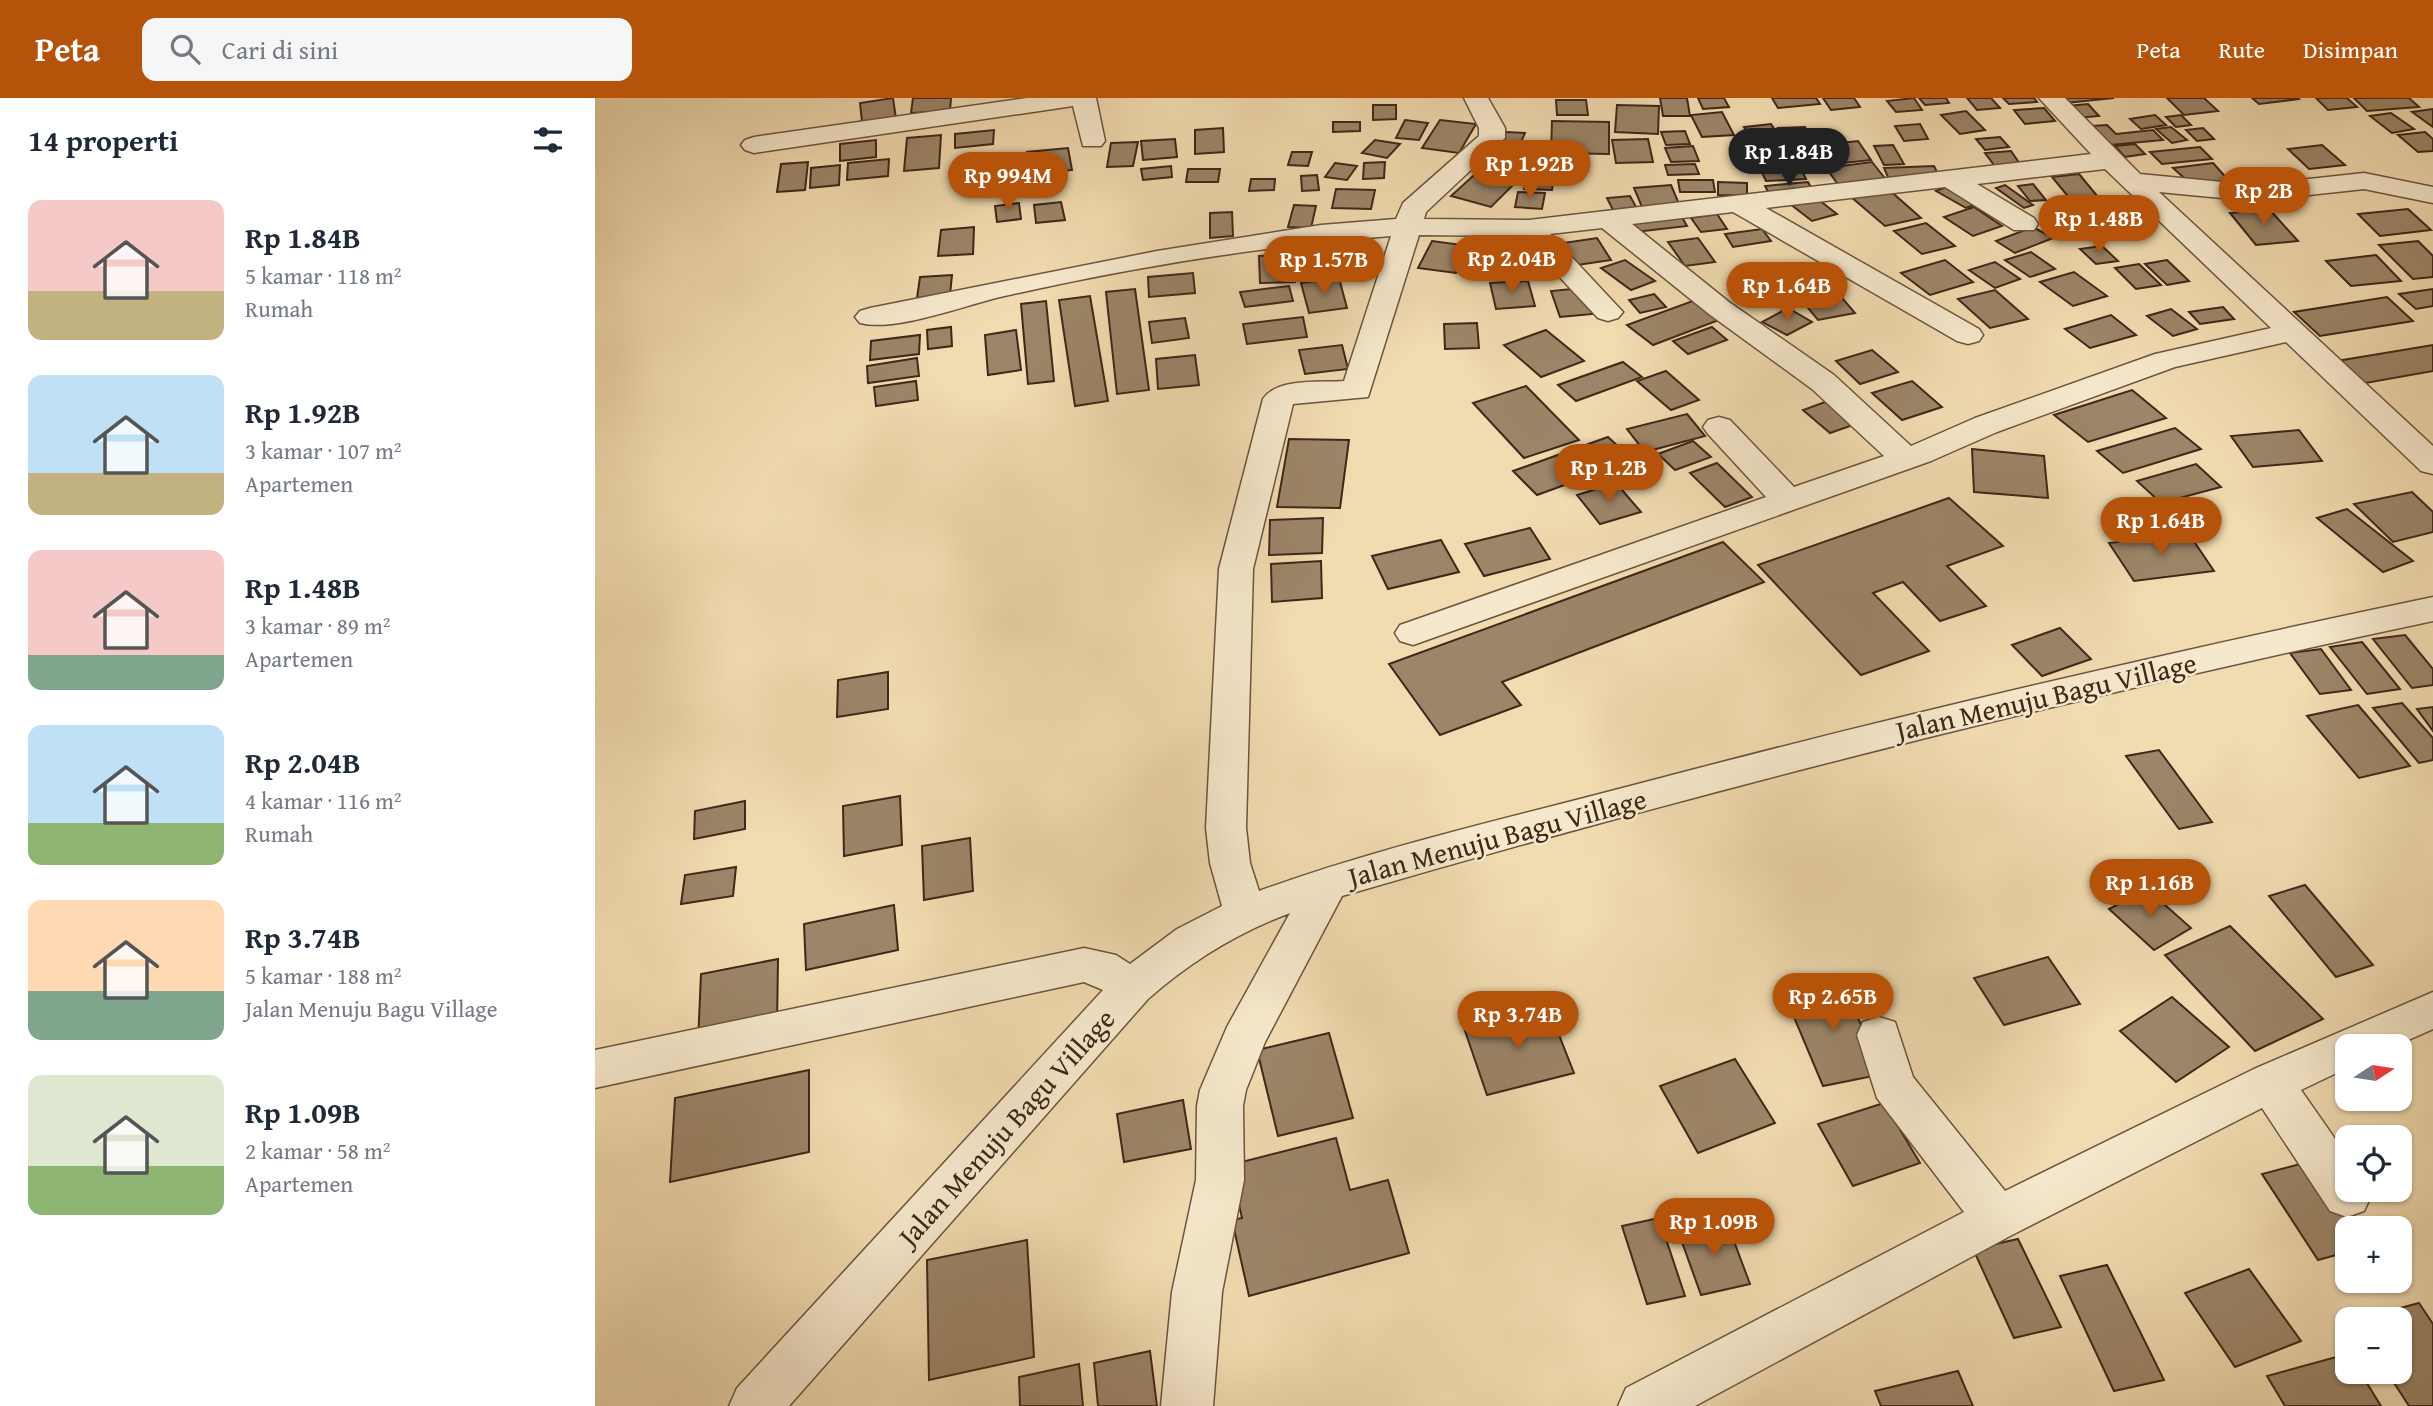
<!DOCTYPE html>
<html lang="id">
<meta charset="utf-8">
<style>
:root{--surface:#fff;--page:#f6f6f7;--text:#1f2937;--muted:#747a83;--accent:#b45309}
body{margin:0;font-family:"Gentium Book Plus",serif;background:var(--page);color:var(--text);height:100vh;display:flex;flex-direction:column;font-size:26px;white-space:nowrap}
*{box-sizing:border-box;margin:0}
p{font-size:23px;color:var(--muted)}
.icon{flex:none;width:38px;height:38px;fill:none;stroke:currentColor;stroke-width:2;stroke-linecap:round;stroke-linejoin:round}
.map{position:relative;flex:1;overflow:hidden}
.details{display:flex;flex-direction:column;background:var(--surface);width:595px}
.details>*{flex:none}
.needle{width:46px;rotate:78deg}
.controls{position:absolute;left:1740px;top:936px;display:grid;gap:14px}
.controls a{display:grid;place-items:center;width:77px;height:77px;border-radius:14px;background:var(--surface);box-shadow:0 2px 5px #0004;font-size:35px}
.price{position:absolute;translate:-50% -60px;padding:0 16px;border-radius:24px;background:var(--accent);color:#fff;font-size:23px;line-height:46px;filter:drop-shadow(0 2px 4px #0008)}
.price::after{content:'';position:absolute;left:50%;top:42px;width:21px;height:16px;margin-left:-10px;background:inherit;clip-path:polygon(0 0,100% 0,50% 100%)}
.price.on{background:#222;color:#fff}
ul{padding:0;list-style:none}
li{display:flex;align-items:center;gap:21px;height:175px;padding:0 28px}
li span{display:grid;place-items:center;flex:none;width:196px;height:140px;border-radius:14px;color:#555}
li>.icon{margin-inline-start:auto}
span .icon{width:84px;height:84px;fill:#fffc;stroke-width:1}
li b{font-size:30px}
h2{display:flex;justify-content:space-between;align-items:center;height:84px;padding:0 28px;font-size:30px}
header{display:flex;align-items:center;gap:42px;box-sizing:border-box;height:98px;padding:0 35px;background:var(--accent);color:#fff}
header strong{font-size:33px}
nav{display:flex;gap:38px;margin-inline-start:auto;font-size:24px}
.search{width:490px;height:63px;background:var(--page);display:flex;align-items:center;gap:18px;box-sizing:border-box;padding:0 24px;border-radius:14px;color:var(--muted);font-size:26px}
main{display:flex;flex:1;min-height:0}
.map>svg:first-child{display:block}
.building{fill:#9c8568;stroke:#402719;stroke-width:2}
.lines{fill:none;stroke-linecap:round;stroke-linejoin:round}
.minor-casing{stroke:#6c543f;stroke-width:3}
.minor{fill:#f6e8cc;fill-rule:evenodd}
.labels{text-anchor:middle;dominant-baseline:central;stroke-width:5;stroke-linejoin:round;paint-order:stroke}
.street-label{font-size:28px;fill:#402719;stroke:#f6e8cc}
</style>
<header>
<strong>Peta</strong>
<div class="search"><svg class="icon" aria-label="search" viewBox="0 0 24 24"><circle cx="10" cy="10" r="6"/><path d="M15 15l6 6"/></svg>Cari di sini</div>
<nav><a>Peta</a><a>Rute</a><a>Disimpan</a></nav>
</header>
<main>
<section class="details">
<h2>14 properti<svg class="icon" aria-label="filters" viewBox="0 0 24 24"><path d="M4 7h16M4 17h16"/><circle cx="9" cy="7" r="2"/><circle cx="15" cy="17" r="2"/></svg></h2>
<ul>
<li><span style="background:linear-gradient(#f6c9c9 65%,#c2b280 0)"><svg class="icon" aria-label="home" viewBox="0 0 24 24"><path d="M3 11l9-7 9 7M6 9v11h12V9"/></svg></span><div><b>Rp 1.84B</b><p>5 kamar · 118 m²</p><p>Rumah</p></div></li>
<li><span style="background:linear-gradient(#bfe0f5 70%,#c2b280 0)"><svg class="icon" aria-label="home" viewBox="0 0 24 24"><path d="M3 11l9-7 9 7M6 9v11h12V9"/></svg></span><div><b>Rp 1.92B</b><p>3 kamar · 107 m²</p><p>Apartemen</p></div></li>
<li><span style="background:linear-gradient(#f6c9c9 75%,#7fa58c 0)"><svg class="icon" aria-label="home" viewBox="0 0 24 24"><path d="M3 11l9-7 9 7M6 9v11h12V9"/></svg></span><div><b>Rp 1.48B</b><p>3 kamar · 89 m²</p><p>Apartemen</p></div></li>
<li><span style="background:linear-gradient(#bfe0f5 70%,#8fb573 0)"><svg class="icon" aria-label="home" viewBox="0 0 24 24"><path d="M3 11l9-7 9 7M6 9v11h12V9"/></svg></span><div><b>Rp 2.04B</b><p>4 kamar · 116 m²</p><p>Rumah</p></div></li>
<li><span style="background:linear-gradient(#ffd9b3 65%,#7fa58c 0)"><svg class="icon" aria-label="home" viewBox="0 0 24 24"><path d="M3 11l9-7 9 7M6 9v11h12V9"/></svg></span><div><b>Rp 3.74B</b><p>5 kamar · 188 m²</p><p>Jalan Menuju Bagu Village</p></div></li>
<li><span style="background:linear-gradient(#dfe7d0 65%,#8fb573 0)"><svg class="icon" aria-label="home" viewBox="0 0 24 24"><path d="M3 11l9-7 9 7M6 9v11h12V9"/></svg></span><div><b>Rp 1.09B</b><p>2 kamar · 58 m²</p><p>Apartemen</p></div></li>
</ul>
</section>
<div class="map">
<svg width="1838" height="1308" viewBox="0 0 1838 1308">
<rect width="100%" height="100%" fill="#f1dbb0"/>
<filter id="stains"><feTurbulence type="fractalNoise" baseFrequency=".00286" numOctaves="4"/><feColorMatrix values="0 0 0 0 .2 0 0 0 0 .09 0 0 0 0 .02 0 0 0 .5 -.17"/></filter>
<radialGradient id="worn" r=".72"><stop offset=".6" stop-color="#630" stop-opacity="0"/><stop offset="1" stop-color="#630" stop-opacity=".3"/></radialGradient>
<!-- building -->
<g class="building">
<polygon points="298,0 302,28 268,33 265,5"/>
<polygon points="318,0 356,0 355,13 316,15"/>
<polygon points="1065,0 1092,0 1095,18 1068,18"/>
<polygon points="1103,0 1129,0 1134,9 1108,11"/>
<polygon points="1177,0 1221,0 1225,6 1183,10"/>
<polygon points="1228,0 1259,0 1265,9 1236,12"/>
<polygon points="1319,0 1327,12 1301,14 1292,3"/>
<polygon points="1324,0 1351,0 1354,5 1330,7"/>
<polygon points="1372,0 1396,0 1405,10 1382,12"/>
<polygon points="1408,0 1439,0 1442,4 1414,6"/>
<polygon points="1466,0 1519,0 1471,5"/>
<polygon points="1572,0 1609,0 1623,13 1589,17"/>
<polygon points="1657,0 1703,0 1704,1 1664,6"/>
<polygon points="1721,0 1752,0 1762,9 1733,12"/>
<polygon points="1759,0 1814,0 1824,9 1772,13"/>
<polygon points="961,2 991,2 993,17 962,17"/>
<polygon points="1493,6 1504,18 1482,20 1471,8"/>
<polygon points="778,7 801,7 801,21 778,22"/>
<polygon points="1022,7 1064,8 1063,36 1020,34"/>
<polygon points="1449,10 1460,23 1430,26 1419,12"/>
<polygon points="1838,11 1838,29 1817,14"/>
<polygon points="1371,13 1390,32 1365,36 1346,17"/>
<polygon points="1127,14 1139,37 1107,39 1096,17"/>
<polygon points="1796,15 1819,31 1797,35 1775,18"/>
<polygon points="1560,17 1571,27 1546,31 1535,21"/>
<polygon points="1586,17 1596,27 1581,29 1571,19"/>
<polygon points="810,22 833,25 824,42 801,40"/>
<polygon points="845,22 881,26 864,55 827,50"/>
<polygon points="957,23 1014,24 1014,56 956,55"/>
<polygon points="738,24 765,24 765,33 738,34"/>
<polygon points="1176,26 1186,42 1158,45 1149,29"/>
<polygon points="1325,26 1333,41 1309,43 1300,28"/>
<polygon points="1512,27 1521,36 1558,32 1568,42 1515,47 1494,28"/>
<polygon points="1210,29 1215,42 1188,42 1183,30"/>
<polygon points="1576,29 1592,42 1577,45 1561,31"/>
<polygon points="628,30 629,54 600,56 600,32"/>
<polygon points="1608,30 1619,41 1602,43 1591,32"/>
<polygon points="399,32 398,46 360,50 360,36"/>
<polygon points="1090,33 1095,46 1071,47 1066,34"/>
<polygon points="911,34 930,35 917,64 898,62"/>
<polygon points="1830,34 1838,41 1838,53 1823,54 1803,37"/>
<polygon points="346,37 344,70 309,73 312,40"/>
<polygon points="1405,39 1414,49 1390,52 1381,41"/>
<polygon points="580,41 582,59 548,62 546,43"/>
<polygon points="1053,41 1058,64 1021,65 1017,42"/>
<polygon points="281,42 281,59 245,63 245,46"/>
<polygon points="780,42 805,46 792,60 767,55"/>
<polygon points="1263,43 1276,62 1230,67 1217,48"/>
<polygon points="543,44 538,68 512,69 516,45"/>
<polygon points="931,45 952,45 953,65 931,65"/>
<polygon points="1540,46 1550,56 1530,59 1520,48"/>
<polygon points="1298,47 1309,66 1289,67 1279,48"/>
<polygon points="1727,47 1750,67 1714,71 1693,51"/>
<polygon points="1098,48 1104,63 1076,64 1070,50"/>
<polygon points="1214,48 1226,68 1209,69 1198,49"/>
<polygon points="1605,49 1617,61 1567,66 1555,54"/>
<polygon points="473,50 477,72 436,77 432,54"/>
<polygon points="1416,53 1427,69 1402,71 1390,55"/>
<polygon points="697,54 717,54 713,68 693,67"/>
<polygon points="1201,60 1211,81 1171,83 1161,62"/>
<polygon points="294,61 293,78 252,82 253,65"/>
<polygon points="213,64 210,92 182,94 186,66"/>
<polygon points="790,64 789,80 768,81 769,65"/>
<polygon points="1277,64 1292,83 1245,89 1231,70"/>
<polygon points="740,65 762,68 752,82 730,79"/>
<polygon points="1618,65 1637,86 1597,87 1578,70"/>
<polygon points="1100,66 1104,76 1073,77 1070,67"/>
<polygon points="245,67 244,87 215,90 216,70"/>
<polygon points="890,67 928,77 896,109 856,98"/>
<polygon points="576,68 577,79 548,82 546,71"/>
<polygon points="1339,68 1346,82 1295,84 1289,70"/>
<polygon points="593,71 625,71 623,84 591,84"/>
<polygon points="931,72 959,73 957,92 929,91"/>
<polygon points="1484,76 1503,99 1476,102 1457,79"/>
<polygon points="722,77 724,92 707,93 706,78"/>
<polygon points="656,81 680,81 679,92 654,93"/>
<polygon points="1083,82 1118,82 1120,94 1085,94"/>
<polygon points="1123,84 1152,85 1152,98 1123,97"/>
<polygon points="1213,84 1218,93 1175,97 1170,88"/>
<polygon points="1359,86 1387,104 1371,110 1341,93"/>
<polygon points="1438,86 1451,102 1435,103 1423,88"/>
<polygon points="1076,87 1084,106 1047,109 1039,90"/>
<polygon points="1410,87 1438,107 1429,110 1401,90"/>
<polygon points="1292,90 1326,120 1290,128 1255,98"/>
<polygon points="741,91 780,92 776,111 737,110"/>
<polygon points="923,94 950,95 947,111 920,109"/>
<polygon points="1035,98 1041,109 1018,112 1012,100"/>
<polygon points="1220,99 1242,116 1217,123 1195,106"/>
<polygon points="466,104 470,122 441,125 439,107"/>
<polygon points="424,105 426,121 402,124 400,108"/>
<polygon points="1511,105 1529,123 1517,125 1498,107"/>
<polygon points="699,107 721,108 716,130 693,129"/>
<polygon points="1379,109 1407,128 1378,138 1349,119"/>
<polygon points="1813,111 1836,132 1785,138 1763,116"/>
<polygon points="1675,112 1703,143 1661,147 1635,115"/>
<polygon points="637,114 638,138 615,140 615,115"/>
<polygon points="1084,114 1092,128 1032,135 1024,121"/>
<polygon points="1122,116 1132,131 1106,134 1096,120"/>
<polygon points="1331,125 1360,148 1327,156 1299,133"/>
<polygon points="379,129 378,156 343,158 346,132"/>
<polygon points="1438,129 1458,140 1420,155 1401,143"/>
<polygon points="1167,131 1176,143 1138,149 1130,136"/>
<polygon points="902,138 937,139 936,173 901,173"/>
<polygon points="746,139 749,169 713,171 710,141"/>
<polygon points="1002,140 1016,162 976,168 962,146"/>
<polygon points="1103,140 1120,164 1090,168 1073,144"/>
<polygon points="837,143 874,148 861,175 823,170"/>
<polygon points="1823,143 1838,158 1838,179 1818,181 1784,147"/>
<polygon points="1507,148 1523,163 1501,166 1485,151"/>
<polygon points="1436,154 1460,171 1435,179 1410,162"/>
<polygon points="698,156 700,184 665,185 664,158"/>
<polygon points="1781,157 1806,183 1756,188 1731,163"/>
<polygon points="1030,162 1060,183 1036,192 1006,170"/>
<polygon points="1350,162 1378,184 1335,197 1306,175"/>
<polygon points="1572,162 1594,183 1572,187 1550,166"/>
<polygon points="1400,164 1425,181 1400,190 1374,172"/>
<polygon points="1544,166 1566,187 1541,191 1520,170"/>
<polygon points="1479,174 1512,198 1478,208 1445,184"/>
<polygon points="598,175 600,195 554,199 553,179"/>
<polygon points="357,177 355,197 322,200 325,179"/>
<polygon points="744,180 752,210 714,215 706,185"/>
<polygon points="933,183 940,208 901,211 895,185"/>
<polygon points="1236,187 1260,215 1223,222 1199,193"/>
<polygon points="694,188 698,203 650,209 645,194"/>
<polygon points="987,190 998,216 965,219 956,193"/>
<polygon points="540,191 554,292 522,296 511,194"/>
<polygon points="1838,191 1838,208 1821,211 1804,196"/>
<polygon points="1400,192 1433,221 1395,230 1363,201"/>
<polygon points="1059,196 1071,209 1045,215 1034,202"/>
<polygon points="495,198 513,303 480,308 464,202"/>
<polygon points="1792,199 1818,223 1725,238 1699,214"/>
<polygon points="1103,201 1129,220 1058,247 1032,227"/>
<polygon points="451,203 459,283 433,286 426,206"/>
<polygon points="1628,209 1639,221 1605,226 1594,214"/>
<polygon points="1193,210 1217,224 1192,237 1167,224"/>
<polygon points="1576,211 1602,231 1578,238 1552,218"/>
<polygon points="1516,217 1541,237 1495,250 1470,231"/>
<polygon points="708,219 712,239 652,246 648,226"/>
<polygon points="590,220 594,240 557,245 554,224"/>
<polygon points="882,225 884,250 850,251 849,226"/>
<polygon points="356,229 357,248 333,251 332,232"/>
<polygon points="1117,229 1132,242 1093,256 1078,243"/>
<polygon points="421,232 426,272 393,277 390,237"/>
<polygon points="951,232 989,263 946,279 909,247"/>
<polygon points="325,237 324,256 275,262 276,243"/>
<polygon points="747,247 753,271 710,276 704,252"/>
<polygon points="1838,247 1838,273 1765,286 1742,263"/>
<polygon points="1277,252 1303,274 1265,286 1241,263"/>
<polygon points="600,257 604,287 563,291 561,261"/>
<polygon points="322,260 324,278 273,285 272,268"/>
<polygon points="1028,264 1047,279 981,303 963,287"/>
<polygon points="1071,273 1104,302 1076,312 1042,283"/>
<polygon points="321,283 323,302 281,308 279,289"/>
<polygon points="1317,283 1347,309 1307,322 1277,295"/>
<polygon points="931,288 984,342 929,360 878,305"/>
<polygon points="1537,292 1571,320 1493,344 1459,317"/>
<polygon points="1233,303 1261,326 1235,335 1208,312"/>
<polygon points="1092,316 1110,338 1050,354 1032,331"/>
<polygon points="1580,330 1606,351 1528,375 1502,353"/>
<polygon points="1704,332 1727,363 1658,369 1636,338"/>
<polygon points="1013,339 1038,362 942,397 918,373"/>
<polygon points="694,341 754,342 745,410 682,409"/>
<polygon points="1098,343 1116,359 1080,372 1063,356"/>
<polygon points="1377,351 1449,358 1453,400 1379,394"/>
<polygon points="1122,365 1157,399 1130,409 1095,375"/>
<polygon points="1601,366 1626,389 1566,405 1542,383"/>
<polygon points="1021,385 1046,414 1005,426 982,397"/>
<polygon points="1817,394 1838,414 1838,434 1798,444 1759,406"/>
<polygon points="1354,400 1408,448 1352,468 1391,508 1345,523 1308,484 1278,495 1334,553 1266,577 1163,467"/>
<polygon points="1752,411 1818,463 1788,474 1722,420"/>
<polygon points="728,420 727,455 674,457 675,422"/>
<polygon points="935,430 955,461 889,478 870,446"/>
<polygon points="1594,436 1619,473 1539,483 1514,445"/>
<polygon points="846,442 864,474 793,491 777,458"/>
<polygon points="1128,444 1169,484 907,584 926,607 845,637 794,566"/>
<polygon points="726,463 727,500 677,504 676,466"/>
<polygon points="1465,530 1496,561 1447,578 1417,547"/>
<polygon points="1810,537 1838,571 1838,587 1817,590 1778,541"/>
<polygon points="1767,544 1805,591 1772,596 1735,549"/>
<polygon points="1726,551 1756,592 1725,596 1695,555"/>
<polygon points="293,574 293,611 242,619 243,582"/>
<polygon points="1807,605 1838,640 1838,662 1824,665 1778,610"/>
<polygon points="1763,607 1815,668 1764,680 1712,618"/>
<polygon points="1838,609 1838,633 1822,611"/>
<polygon points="1564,652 1617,724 1584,731 1531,658"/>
<polygon points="305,698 307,747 249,758 248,708"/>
<polygon points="150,703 150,731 99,741 100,713"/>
<polygon points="375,740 378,793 329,802 327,748"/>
<polygon points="141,769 138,798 86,806 90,777"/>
<polygon points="1710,787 1778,867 1741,879 1674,798"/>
<polygon points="1552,791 1596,830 1559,852 1514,811"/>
<polygon points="299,807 303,852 211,872 209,826"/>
<polygon points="1635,828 1728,921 1660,953 1570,857"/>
<polygon points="1453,859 1485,906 1409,927 1379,880"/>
<polygon points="183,861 182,928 103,944 106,876"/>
<polygon points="1246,882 1288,976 1228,988 1188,893"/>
<polygon points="1577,899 1634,949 1581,984 1525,933"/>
<polygon points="953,909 979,975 892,997 869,930"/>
<polygon points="734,935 758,1020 683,1038 662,952"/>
<polygon points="1140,961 1180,1025 1103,1055 1065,988"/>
<polygon points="214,972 214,1054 75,1084 80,1000"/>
<polygon points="588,1002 596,1051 529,1064 522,1016"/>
<polygon points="1289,1005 1325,1065 1258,1088 1223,1026"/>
<polygon points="741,1040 755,1092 793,1082 814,1155 654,1198 637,1122 647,1120 635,1067"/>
<polygon points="1721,1062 1768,1130 1752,1130 1752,1154 1723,1162 1667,1076"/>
<polygon points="1064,1120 1090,1198 1052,1206 1027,1128"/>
<polygon points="1131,1122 1155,1186 1106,1197 1083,1133"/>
<polygon points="1423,1141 1466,1229 1419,1240 1378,1151"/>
<polygon points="432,1142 439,1259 334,1282 332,1162"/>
<polygon points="1512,1167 1569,1282 1519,1293 1465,1178"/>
<polygon points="1654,1171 1706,1243 1640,1269 1590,1195"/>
<polygon points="1824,1205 1838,1226 1838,1308 1814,1308 1792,1274 1804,1274 1804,1222 1761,1222"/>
<polygon points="555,1253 562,1308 503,1308 499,1265"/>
<polygon points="1752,1256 1752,1274 1765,1274 1786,1308 1690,1308 1672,1278"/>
<polygon points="484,1266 488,1308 425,1308 424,1279"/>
<polygon points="1363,1273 1378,1308 1286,1308 1280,1293"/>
</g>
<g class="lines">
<defs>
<g id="minor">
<polygon points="432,0 501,0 510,43 506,48 488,48 478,8 159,55 150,52 146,47 150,42 159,39"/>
<path d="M869,0H893L910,30V40L831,114L829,121L934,122L1496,56L1444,0H1470L1545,76L1658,87L1769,75L1838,89V105L1769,91L1658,103L1564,94L1838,348V376L1826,373L1691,244L1580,269L1402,334L1336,363L818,547L805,543L800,535L805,527L1171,399L1113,336L1108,329L1113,322L1124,319L1135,322L1199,389L1289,358L1217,291L1114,216L1007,130L955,136L1028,214L1023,220L1013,223L1003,220L926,138L824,137L773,299L698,306L658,471L651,730L655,765L664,793C785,749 914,720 1039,687C1303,617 1570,555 1838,499V523C1471,601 1107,693 747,798L670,944L651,992L648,1008L649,1082L627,1194L618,1308H566L577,1194L601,1082L602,1008L605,992L632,929L695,815C642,835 596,863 553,901L194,1308H134L142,1290L508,892L489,884L0,990V952L489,850L521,857L535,866L582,831L627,808L615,765L611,730L624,471L668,301C683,279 726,285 749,283L796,138C665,148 533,170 405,199C368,208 300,234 265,225L260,219L265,213L275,210L562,153L726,127L801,121L808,105L884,38V30ZM1510,71L1676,230L1560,256L1380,320L1316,348L1239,277L1134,204L1037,126L1138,114L1362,243L1373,246L1384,243L1388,237L1384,231L1171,110L1350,89L1419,132H1439L1443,126L1439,120L1382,86Z"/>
<polygon points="1838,894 1838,931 1800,948 1752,948 1752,970 1706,992 1752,1058 1752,1092 1773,1092 1776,1098 1769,1113 1752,1119 1735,1113 1667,1010 1415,1138 1100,1308 1023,1308 1031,1290 1369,1114 1282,1000 1262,937 1268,924 1284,919 1300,924 1318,979 1410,1093 1659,971"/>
</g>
</defs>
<!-- minor casing -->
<use href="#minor" class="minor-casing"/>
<!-- minor -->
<use href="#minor" class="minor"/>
</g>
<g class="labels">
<!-- street labels -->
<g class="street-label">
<text transform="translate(1451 598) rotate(-13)">Jalan Menuju Bagu Village</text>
<text transform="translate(902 739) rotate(-15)">Jalan Menuju Bagu Village</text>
<text transform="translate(411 1029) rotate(-48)">Jalan Menuju Bagu Village</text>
</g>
</g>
<rect width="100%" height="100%" filter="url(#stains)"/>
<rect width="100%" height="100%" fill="url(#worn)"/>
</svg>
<div class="controls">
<a><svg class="needle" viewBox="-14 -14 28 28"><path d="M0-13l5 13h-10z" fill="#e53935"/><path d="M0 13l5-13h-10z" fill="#747a83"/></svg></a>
<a><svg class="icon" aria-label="locate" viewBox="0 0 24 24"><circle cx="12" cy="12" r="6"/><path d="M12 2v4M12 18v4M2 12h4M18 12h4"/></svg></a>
<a>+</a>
<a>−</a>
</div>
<b class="price on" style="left:1194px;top:90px">Rp 1.84B</b>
<b class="price" style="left:935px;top:102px">Rp 1.92B</b>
<b class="price" style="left:413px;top:114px">Rp 994M</b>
<b class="price" style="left:1669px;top:129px">Rp 2B</b>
<b class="price" style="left:1504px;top:157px">Rp 1.48B</b>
<b class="price" style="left:917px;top:197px">Rp 2.04B</b>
<b class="price" style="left:729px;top:198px">Rp 1.57B</b>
<b class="price" style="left:1192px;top:224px">Rp 1.64B</b>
<b class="price" style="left:1014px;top:406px">Rp 1.2B</b>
<b class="price" style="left:1566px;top:459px">Rp 1.64B</b>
<b class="price" style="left:1555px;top:821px">Rp 1.16B</b>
<b class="price" style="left:1238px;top:935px">Rp 2.65B</b>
<b class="price" style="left:923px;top:953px">Rp 3.74B</b>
<b class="price" style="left:1119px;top:1160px">Rp 1.09B</b>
</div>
</main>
